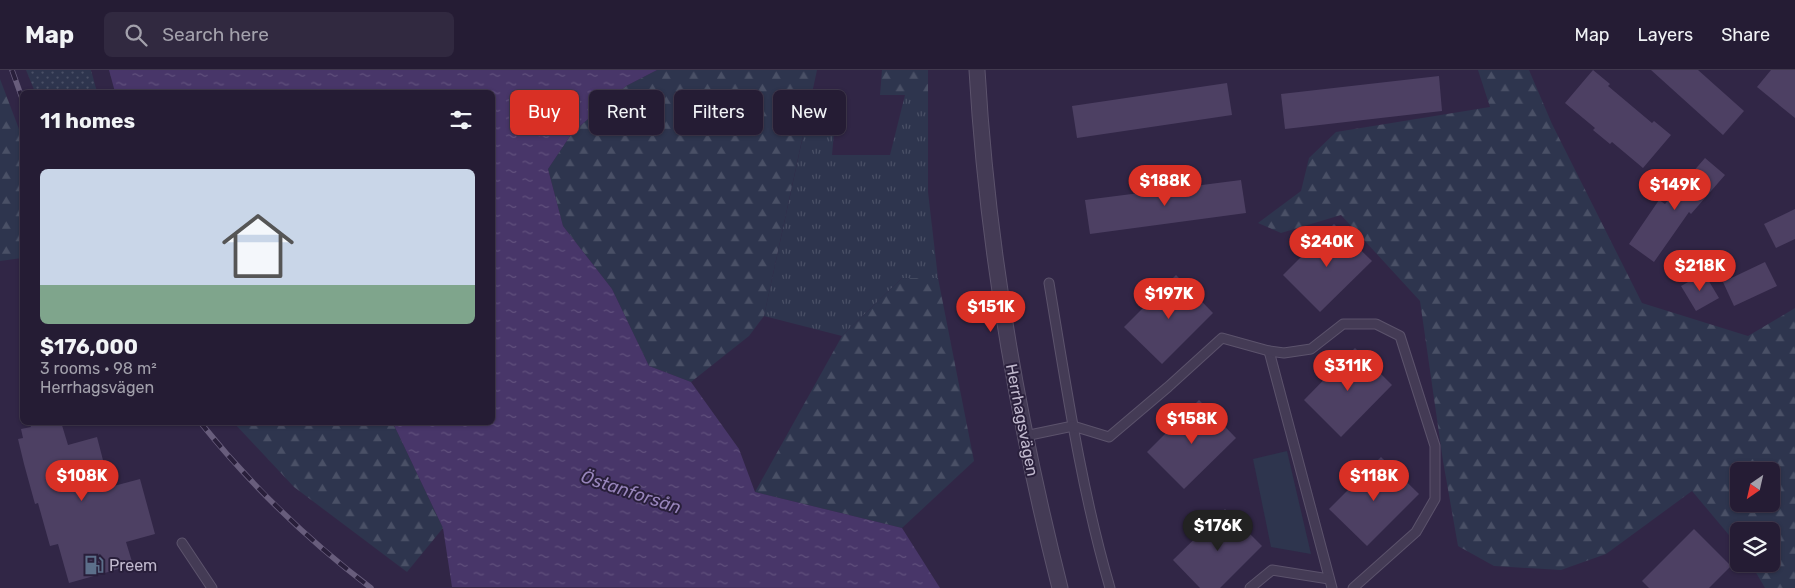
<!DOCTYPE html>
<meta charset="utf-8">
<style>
:root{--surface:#251c34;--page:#312940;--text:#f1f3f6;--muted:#a3a1ac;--line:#423a4f;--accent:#d93025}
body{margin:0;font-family:Rubik,sans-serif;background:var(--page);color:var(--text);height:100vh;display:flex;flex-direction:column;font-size:19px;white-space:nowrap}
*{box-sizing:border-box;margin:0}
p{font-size:16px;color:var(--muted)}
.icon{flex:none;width:28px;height:28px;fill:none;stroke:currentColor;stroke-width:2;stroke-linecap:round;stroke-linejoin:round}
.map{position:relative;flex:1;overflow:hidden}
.drawer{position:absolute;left:20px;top:20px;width:475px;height:335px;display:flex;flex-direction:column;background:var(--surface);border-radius:8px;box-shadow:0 1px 4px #0004,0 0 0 1px var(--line)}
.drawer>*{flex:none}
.banner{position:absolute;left:510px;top:20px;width:475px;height:45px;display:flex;gap:10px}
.needle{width:32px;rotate:214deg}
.controls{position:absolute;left:1730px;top:392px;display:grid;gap:10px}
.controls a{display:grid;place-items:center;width:50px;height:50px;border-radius:8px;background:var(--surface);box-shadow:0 1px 4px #0004,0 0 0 1px var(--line);font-size:25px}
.price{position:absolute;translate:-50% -42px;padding:0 11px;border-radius:18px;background:var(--accent);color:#fff;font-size:16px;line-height:32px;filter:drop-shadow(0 1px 2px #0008)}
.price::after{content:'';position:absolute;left:50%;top:30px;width:15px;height:11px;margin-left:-8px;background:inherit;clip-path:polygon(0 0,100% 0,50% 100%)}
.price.selected{background:#222;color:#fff}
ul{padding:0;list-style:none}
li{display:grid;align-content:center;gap:10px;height:265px;padding:0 20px}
li span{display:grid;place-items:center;height:155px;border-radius:8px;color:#555}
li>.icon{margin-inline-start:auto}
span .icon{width:90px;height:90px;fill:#fffc;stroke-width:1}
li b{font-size:21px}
h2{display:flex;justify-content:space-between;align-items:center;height:60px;padding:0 20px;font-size:21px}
.tag{padding:0 18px;border-radius:8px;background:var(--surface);box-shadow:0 1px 4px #0004,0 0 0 1px var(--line);font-size:18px;line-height:45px}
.tag.selected{background:var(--accent);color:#fff}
header{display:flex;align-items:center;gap:30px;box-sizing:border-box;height:70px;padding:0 25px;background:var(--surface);border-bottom:1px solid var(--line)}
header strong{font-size:24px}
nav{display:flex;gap:28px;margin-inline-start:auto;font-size:18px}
.search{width:350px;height:45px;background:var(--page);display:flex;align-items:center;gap:12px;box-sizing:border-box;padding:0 18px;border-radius:8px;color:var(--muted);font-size:19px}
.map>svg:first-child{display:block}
.grass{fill:url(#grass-tufts)}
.forest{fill:url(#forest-firs);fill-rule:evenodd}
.park{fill:#2e354e}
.garden{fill:url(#garden-dots)}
.water{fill:url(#water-ripples)}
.building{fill:#4d4063}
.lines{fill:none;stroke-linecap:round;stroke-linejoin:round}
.service-casing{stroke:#5c536c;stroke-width:11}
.tertiary-casing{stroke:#5c536c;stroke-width:17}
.service{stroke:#443b55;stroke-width:9}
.tertiary{stroke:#443b55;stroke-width:15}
.rail-casing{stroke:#685d7c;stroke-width:5.5}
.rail{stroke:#291f3b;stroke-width:4;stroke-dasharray:11;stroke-linecap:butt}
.labels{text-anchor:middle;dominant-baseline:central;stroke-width:4;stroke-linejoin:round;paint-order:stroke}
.street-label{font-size:16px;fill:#c1b9ce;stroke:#291f3b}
.poi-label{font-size:16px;fill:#c1b9ce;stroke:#291f3b;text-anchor:start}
.water-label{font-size:18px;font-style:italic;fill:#9885bb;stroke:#291f3b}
</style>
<header>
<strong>Map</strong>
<div class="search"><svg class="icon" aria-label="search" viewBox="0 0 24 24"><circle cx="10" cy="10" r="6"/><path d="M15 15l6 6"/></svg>Search here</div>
<nav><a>Map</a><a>Layers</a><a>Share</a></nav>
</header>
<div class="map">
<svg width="1795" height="518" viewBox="0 0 1795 518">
<defs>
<pattern id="grass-tufts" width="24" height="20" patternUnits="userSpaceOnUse" patternTransform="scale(1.25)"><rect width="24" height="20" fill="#2e354e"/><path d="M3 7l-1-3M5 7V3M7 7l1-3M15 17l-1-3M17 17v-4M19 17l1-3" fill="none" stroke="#4a5066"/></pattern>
<pattern id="forest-firs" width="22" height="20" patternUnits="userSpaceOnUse" patternTransform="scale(1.25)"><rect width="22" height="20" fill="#2e354e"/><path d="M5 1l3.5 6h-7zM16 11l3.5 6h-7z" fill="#4a5066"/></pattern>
<pattern id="garden-dots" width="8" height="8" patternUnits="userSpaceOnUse" patternTransform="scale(1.25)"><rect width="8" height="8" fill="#2e354e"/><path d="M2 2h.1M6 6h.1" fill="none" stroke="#4a5066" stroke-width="1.8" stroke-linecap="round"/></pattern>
<pattern id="water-ripples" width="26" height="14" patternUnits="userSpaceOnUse" patternTransform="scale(1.25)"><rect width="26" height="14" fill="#483669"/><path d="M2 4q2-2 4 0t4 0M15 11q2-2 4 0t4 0" fill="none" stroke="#61517d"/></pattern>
</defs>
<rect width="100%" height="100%" fill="#312646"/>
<!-- grass -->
<polygon class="grass" points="905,25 928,25 928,122 938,208 902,208 842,266 764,246 803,66 834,62 832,85 890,85"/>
<!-- forest -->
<g class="forest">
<polygon points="657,0 817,0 764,246 749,266 691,312 649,296 612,219 563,156 548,99 572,63 626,16"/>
<polygon points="882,0 928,0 928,25 880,25"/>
<path d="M1478,0H1529L1552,54L1642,233L1748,266L1795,238V518H1765L1751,494H1771V461H1739V477L1692,421L1606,484L1561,500L1494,496L1458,476L1443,391L1420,231L1341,145L1281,163L1258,153L1301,121L1309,88L1336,62L1490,37ZM1739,401H1771V434H1739Z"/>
<polygon points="0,9 22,67 22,188 0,191"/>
<polygon points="902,208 938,208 974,391 902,458 755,422 842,266"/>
<polygon points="234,353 393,353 443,458 407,502 294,417"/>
</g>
<!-- park -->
<polygon class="park" points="1287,381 1311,484 1271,477 1253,389"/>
<!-- garden -->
<polygon class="garden" points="26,0 91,0 97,22 35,22"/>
<!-- water -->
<polygon class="water" points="109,0 657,0 626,16 572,63 548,99 563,156 612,219 649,296 691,312 739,379 755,422 902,458 940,518 452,517 443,458 393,353 492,352 492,22 115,22"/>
<!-- building -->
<g class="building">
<polygon points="1593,0 1610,14 1608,16 1652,53 1654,51 1671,65 1643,98 1612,72 1610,74 1593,60 1595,58 1565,33"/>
<polygon points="1651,0 1698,0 1744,41 1723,65"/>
<polygon points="1771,0 1795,0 1795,48 1757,17"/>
<polygon points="1439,6 1442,41 1285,59 1281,24"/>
<polygon points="1227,13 1232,45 1077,68 1072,36"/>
<polygon points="1705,88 1725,105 1691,144 1689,142 1654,192 1629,174 1659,130 1665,134"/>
<polygon points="1241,110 1246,143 1090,164 1085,130"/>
<polygon points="1795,139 1795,169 1776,178 1764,154"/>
<polygon points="1334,154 1372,191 1320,242 1283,205"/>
<polygon points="1765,192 1777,216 1734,236 1723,212"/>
<polygon points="1704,203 1719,228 1696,241 1681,216"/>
<polygon points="1176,205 1213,243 1162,294 1124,257"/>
<polygon points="1355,278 1392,315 1341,367 1304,330"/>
<polygon points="1199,330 1236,368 1184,419 1147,382"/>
<polygon points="29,352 61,352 68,375 97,367 110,417 140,409 155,464 126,472 133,495 69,513 58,474 50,476 38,433 35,434 24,394 18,369 23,368 21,359 31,357"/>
<polygon points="1381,387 1419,424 1367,476 1329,439"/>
<polygon points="1225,439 1262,476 1220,518 1200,518 1173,490"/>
<polygon points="1694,459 1731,496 1709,518 1649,518 1642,511"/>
</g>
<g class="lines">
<defs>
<g id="service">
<path d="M1049,213C1066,315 1081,419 1110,518"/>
<polyline points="1269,281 1332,518"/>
<polyline points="1025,366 1073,356 1109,367 1168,317 1222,268 1269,281 1284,283 1311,279 1343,254 1376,254 1400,266 1435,376 1435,429 1416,462 1353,518"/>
<polyline points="182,473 212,518"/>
<polyline points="1250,518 1272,500 1329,509"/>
</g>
<path id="tertiary" d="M977,0C987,175 1017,348 1060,518"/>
</defs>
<!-- service casing -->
<use href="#service" class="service-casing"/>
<!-- tertiary casing -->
<use href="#tertiary" class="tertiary-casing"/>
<!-- service -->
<use href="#service" class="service"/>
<!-- tertiary -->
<use href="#tertiary" class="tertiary"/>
<defs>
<g id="rail">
<polyline points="12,0 22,28"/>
<path d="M200,352C249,413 309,471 371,518"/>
</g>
</defs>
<!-- rail casing -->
<use href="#rail" class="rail-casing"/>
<!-- rail -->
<use href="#rail" class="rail"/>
</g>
<!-- icons -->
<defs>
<symbol id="fuel-bare" viewBox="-9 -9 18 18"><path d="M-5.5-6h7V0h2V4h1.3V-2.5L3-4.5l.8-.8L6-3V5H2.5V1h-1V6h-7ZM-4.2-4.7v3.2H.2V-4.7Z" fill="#5c6f8a" stroke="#291f3b" stroke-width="2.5" paint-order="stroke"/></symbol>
</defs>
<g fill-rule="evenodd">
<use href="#fuel-bare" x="80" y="481" width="28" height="28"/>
</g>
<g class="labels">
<!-- street labels -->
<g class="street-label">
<text transform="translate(1022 350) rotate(79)">Herrhagsvägen</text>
</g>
<!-- poi labels -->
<g class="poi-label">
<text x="109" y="495">Preem</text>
</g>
<!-- water labels -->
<g class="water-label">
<text transform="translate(631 422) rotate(18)">Östanforsån</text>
</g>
</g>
</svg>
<div class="controls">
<a><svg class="needle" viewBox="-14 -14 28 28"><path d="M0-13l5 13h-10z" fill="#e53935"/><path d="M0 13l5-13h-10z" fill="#a3a1ac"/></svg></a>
<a><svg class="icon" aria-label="layers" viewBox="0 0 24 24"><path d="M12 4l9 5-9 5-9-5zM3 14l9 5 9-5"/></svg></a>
</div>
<b class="price" style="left:1165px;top:137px">$188K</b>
<b class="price" style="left:1675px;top:141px">$149K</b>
<b class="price" style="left:1327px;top:198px">$240K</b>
<b class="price" style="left:1700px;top:222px">$218K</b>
<b class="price" style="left:1169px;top:250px">$197K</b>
<b class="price" style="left:991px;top:263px">$151K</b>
<b class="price" style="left:1348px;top:322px">$311K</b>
<b class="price" style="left:1192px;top:375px">$158K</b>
<b class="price" style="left:82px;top:432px">$108K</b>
<b class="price" style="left:1374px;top:432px">$118K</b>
<b class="price selected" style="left:1218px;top:482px">$176K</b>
<div class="banner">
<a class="tag selected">Buy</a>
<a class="tag">Rent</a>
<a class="tag">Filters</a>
<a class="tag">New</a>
</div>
<section class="drawer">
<h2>11 homes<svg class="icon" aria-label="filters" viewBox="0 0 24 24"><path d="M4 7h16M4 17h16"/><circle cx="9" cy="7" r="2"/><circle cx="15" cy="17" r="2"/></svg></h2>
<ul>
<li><span style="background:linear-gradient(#c9d6e8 75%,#7fa58c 0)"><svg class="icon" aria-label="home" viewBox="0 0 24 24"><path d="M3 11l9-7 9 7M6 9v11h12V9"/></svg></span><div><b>$176,000</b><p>3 rooms · 98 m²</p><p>Herrhagsvägen</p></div></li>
</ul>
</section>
</div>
